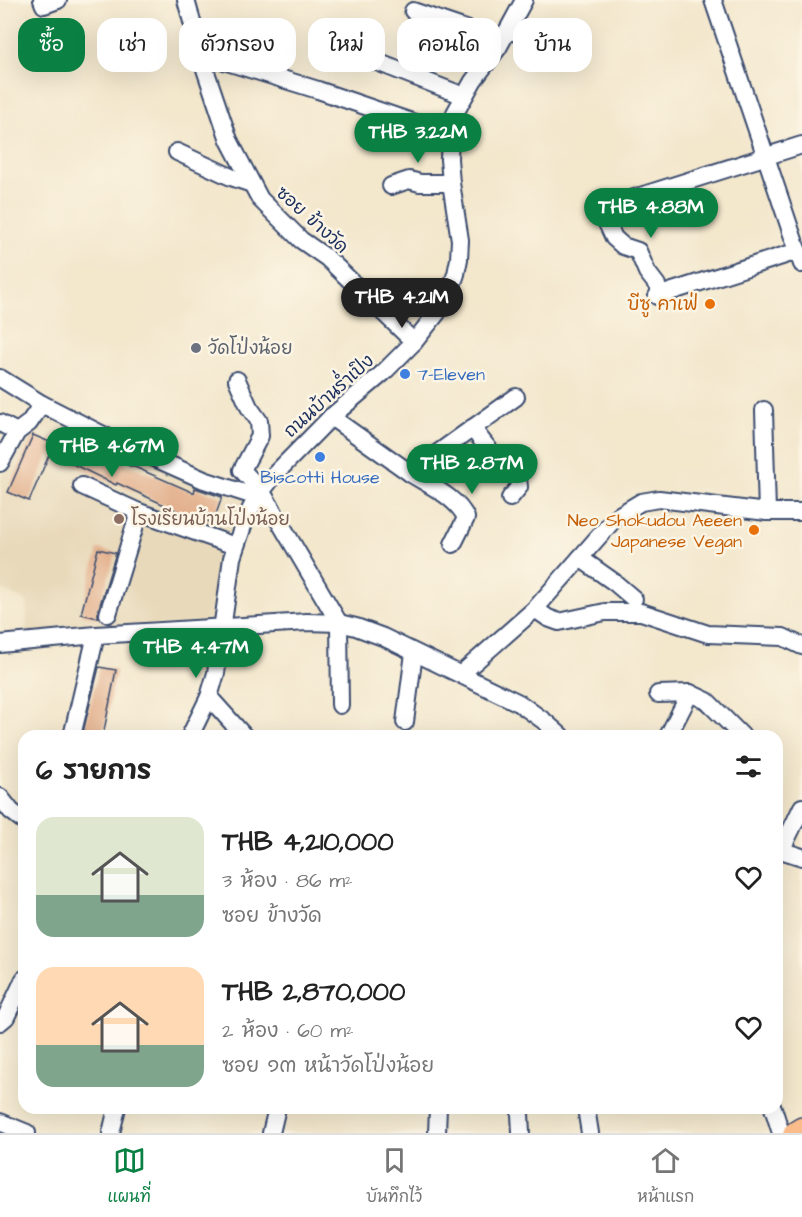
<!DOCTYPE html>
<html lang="th">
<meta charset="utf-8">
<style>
:root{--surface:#fff;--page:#f6f6f6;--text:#222;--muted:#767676;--line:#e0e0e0;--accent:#0b8043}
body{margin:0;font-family:"Architects Daughter","Playpen Sans Thai",sans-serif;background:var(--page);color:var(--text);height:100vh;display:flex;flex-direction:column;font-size:22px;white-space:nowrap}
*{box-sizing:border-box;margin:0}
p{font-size:20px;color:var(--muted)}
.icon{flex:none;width:33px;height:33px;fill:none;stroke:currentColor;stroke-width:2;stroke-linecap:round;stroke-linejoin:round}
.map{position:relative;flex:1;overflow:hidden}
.details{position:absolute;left:18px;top:730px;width:765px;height:384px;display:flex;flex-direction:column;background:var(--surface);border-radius:18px;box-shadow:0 6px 24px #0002}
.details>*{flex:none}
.top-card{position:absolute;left:18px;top:18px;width:766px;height:54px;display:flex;gap:12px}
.price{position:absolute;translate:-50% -51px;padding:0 14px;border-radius:21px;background:var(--accent);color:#fff;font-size:20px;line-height:39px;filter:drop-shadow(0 2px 3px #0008)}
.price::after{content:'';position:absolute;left:50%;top:36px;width:18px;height:14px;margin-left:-9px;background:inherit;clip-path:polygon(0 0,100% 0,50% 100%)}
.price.selected{background:#222;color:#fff}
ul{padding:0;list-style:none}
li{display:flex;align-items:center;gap:18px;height:150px;padding:0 18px}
li span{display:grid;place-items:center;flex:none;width:168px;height:120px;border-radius:18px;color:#555}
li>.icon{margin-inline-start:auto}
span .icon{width:72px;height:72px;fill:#fffc;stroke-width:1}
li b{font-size:26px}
h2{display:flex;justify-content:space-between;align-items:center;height:72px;padding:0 18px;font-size:26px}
.chip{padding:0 21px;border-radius:18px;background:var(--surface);box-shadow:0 6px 24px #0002;font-size:21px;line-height:54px}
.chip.selected{background:var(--accent);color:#fff}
.dock{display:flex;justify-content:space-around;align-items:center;height:84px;border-top:2px solid var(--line);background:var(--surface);font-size:16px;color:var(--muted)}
.dock a{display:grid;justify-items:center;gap:3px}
.dock .selected{color:var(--accent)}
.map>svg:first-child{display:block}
.built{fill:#e8d9ba}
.building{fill:#e2ae8a}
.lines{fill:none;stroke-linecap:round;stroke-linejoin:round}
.minor-casing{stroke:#3b4b6e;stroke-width:20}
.major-casing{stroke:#3b4b6e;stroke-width:24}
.minor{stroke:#fff;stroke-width:16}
.major{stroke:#fabc8b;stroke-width:21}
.food-dot{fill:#e8710a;stroke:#fcf5e5;stroke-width:2}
.worship-dot{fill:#6b7280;stroke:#fcf5e5;stroke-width:2}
.shop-dot{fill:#3f7fe0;stroke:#fcf5e5;stroke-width:2}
.education-dot{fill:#8d6e63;stroke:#fcf5e5;stroke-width:2}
.labels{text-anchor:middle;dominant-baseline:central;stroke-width:5;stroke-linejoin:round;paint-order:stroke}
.street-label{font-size:18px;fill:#1b2f5e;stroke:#fcf5e5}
.food-label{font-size:18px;fill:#c56008;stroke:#fcf5e5;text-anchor:end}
.worship-label{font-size:18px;fill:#5b616d;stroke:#fcf5e5;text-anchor:start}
.shop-label{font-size:18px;fill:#366cbe;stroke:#fcf5e5;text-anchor:start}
.education-label{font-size:18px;fill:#785e54;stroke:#fcf5e5;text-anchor:start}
</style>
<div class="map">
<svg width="802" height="1133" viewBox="0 0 802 1133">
<rect width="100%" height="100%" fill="#fcf5e5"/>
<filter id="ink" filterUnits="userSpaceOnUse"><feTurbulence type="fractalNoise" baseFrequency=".0167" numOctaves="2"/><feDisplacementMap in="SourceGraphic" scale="12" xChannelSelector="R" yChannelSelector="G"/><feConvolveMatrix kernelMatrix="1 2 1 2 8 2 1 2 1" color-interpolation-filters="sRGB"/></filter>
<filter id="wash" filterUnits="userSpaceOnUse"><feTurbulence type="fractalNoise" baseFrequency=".008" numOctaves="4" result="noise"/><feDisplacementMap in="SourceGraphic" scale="24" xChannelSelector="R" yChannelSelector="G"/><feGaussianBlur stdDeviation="1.35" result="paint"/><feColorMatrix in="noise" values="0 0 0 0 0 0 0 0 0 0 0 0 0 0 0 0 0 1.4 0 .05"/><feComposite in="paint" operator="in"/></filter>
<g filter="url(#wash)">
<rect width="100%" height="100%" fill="#f3e7cc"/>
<!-- built -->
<polygon class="built" points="39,409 247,498 215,622 26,634 27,602 0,589 0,479"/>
<g id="blocks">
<!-- building -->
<g class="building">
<polygon points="33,435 64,448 69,437 130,466 130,465 194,493 195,488 222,497 213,523 186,515 117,483 116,485 50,453 29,501 8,492"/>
<polygon points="98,549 116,553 98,611 98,618 81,614"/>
<polygon points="99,667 116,670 103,736 82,736"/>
</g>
</g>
</g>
<g filter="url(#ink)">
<use href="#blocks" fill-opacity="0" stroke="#3b4b6e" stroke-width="1.5"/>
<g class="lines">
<defs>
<g id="minor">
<polyline points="42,0 44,5 58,0"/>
<polyline points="186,0 205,69 229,140 260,199 301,240 327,258 414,342"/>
<polyline points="713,0 802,264"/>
<polyline points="413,11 501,41"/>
<polyline points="507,31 561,41"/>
<polyline points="336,46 464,96"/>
<polyline points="201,54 318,90 450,135"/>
<polyline points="177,152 231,177 252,184"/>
<polyline points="391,186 409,180 420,183 451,183"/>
<polyline points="657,285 647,272 638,251 623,246 614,238 607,223 606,216 612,205 802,145"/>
<polyline points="657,296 798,251"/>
<polyline points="0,378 42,404 105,436 204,480 257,497"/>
<polyline points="237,380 249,407 259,421 260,436 242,470 262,492 339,623 340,705"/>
<polyline points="764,410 767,512"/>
<polyline points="331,417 410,473 516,397"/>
<polyline points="0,423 17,432"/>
<polyline points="472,428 495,457 518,478 519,487 510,498"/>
<polyline points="0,463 17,432 29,423 42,404"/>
<path d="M410,473C428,485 457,497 466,518L453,544"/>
<polyline points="82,486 139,512"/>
<polyline points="580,558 614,582 634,599"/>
<polyline points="535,609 548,618 559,622 605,612 641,612 708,634 783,637 802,646"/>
<polyline points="108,614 139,512 235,546"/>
<polyline points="0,644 96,635 307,622 339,623 356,627 383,637 519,703 544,721 561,736"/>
<polyline points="461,674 535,609 616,517 641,502 659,499 767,512 802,512"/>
<polyline points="658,694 690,693 707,701 742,736"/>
<polyline points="209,697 244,736"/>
<polyline points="405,722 414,653"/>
<polyline points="73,732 96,635"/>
<polyline points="190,736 209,697 216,673 232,558 245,520 257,497 275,474 331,417 383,373 414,342 437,313 449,294 456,274 459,259 460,240 451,183 449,159 450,135 455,113 473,81 498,48 524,0"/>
<polyline points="668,736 690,693"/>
<polyline points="0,797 11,811 24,821"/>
<polyline points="777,849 802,857"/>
<polyline points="781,851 802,807"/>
<polyline points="0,1022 6,1017 24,979"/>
<polyline points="586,1108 590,1133"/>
<polyline points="773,1108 781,1133"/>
<polyline points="520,1114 521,1133"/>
<polyline points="0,1122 27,1133"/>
<polyline points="111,1133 117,1108"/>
<polyline points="271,1133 277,1108"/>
<polyline points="437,1133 438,1108"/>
</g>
<polyline id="major" points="794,1133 802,1128"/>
</defs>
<!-- minor casing -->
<use href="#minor" class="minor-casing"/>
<!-- major casing -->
<use href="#major" class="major-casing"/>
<!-- minor -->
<use href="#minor" class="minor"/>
<!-- major -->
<use href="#major" class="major"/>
</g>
</g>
<!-- markers -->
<g class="food-dot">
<circle cx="710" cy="304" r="6"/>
<circle cx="754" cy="530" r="6"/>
</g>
<circle class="worship-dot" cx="196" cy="348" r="6"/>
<g class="shop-dot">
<circle cx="405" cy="374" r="6"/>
<circle cx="320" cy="457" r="6"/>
</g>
<circle class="education-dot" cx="119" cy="519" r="6"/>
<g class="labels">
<!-- street labels -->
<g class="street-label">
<text transform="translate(312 220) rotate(42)">ซอย ข้างวัด</text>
<text transform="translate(329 396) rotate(-42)">ถนนบ้านร่ำเปิง</text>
</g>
<!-- food labels -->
<g class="food-label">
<text x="698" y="304">บีซู คาเฟ่</text>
<text x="742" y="520">Neo Shokudou Aeeen<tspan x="742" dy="21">Japanese Vegan</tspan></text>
</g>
<!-- worship labels -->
<g class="worship-label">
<text x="208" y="348">วัดโป่งน้อย</text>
</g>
<!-- shop labels -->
<g class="shop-label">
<text x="417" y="374">7-Eleven</text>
<text x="320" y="477" text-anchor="middle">Biscotti House</text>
</g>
<!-- education labels -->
<g class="education-label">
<text x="131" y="519">โรงเรียนบ้านโป่งน้อย</text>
</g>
</g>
</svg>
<b class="price" style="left:418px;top:164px">THB 3.22M</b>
<b class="price" style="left:651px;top:239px">THB 4.88M</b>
<b class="price selected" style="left:402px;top:329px">THB 4.21M</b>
<b class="price" style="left:112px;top:478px">THB 4.67M</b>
<b class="price" style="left:472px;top:495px">THB 2.87M</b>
<b class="price" style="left:196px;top:679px">THB 4.47M</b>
<div class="top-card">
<a class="chip selected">ซื้อ</a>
<a class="chip">เช่า</a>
<a class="chip">ตัวกรอง</a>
<a class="chip">ใหม่</a>
<a class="chip">คอนโด</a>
<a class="chip">บ้าน</a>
</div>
<section class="details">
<h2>6 รายการ<svg class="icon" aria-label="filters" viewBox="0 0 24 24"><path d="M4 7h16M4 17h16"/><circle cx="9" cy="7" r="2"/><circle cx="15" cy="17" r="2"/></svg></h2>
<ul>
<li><span style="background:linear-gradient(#dfe7d0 65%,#7fa58c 0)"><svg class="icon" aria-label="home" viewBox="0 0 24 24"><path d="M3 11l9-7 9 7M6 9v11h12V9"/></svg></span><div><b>THB 4,210,000</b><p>3 ห้อง · 86 m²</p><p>ซอย ข้างวัด</p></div><svg class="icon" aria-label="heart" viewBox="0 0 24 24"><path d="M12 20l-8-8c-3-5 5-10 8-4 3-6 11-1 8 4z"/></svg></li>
<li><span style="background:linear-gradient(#ffd9b3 65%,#7fa58c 0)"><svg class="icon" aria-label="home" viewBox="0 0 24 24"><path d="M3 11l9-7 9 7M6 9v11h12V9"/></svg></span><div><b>THB 2,870,000</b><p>2 ห้อง · 60 m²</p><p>ซอย ๑๓ หน้าวัดโป่งน้อย</p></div><svg class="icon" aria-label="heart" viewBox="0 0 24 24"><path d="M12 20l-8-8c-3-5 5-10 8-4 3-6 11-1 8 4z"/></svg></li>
</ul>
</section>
</div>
<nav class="dock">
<a class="selected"><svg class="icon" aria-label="map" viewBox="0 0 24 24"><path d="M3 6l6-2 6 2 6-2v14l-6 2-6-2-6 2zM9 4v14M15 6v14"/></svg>แผนที่</a>
<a><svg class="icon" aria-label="saved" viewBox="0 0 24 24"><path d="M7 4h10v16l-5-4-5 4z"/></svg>บันทึกไว้</a>
<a><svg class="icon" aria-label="home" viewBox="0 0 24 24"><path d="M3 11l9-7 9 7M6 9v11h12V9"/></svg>หน้าแรก</a>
</nav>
